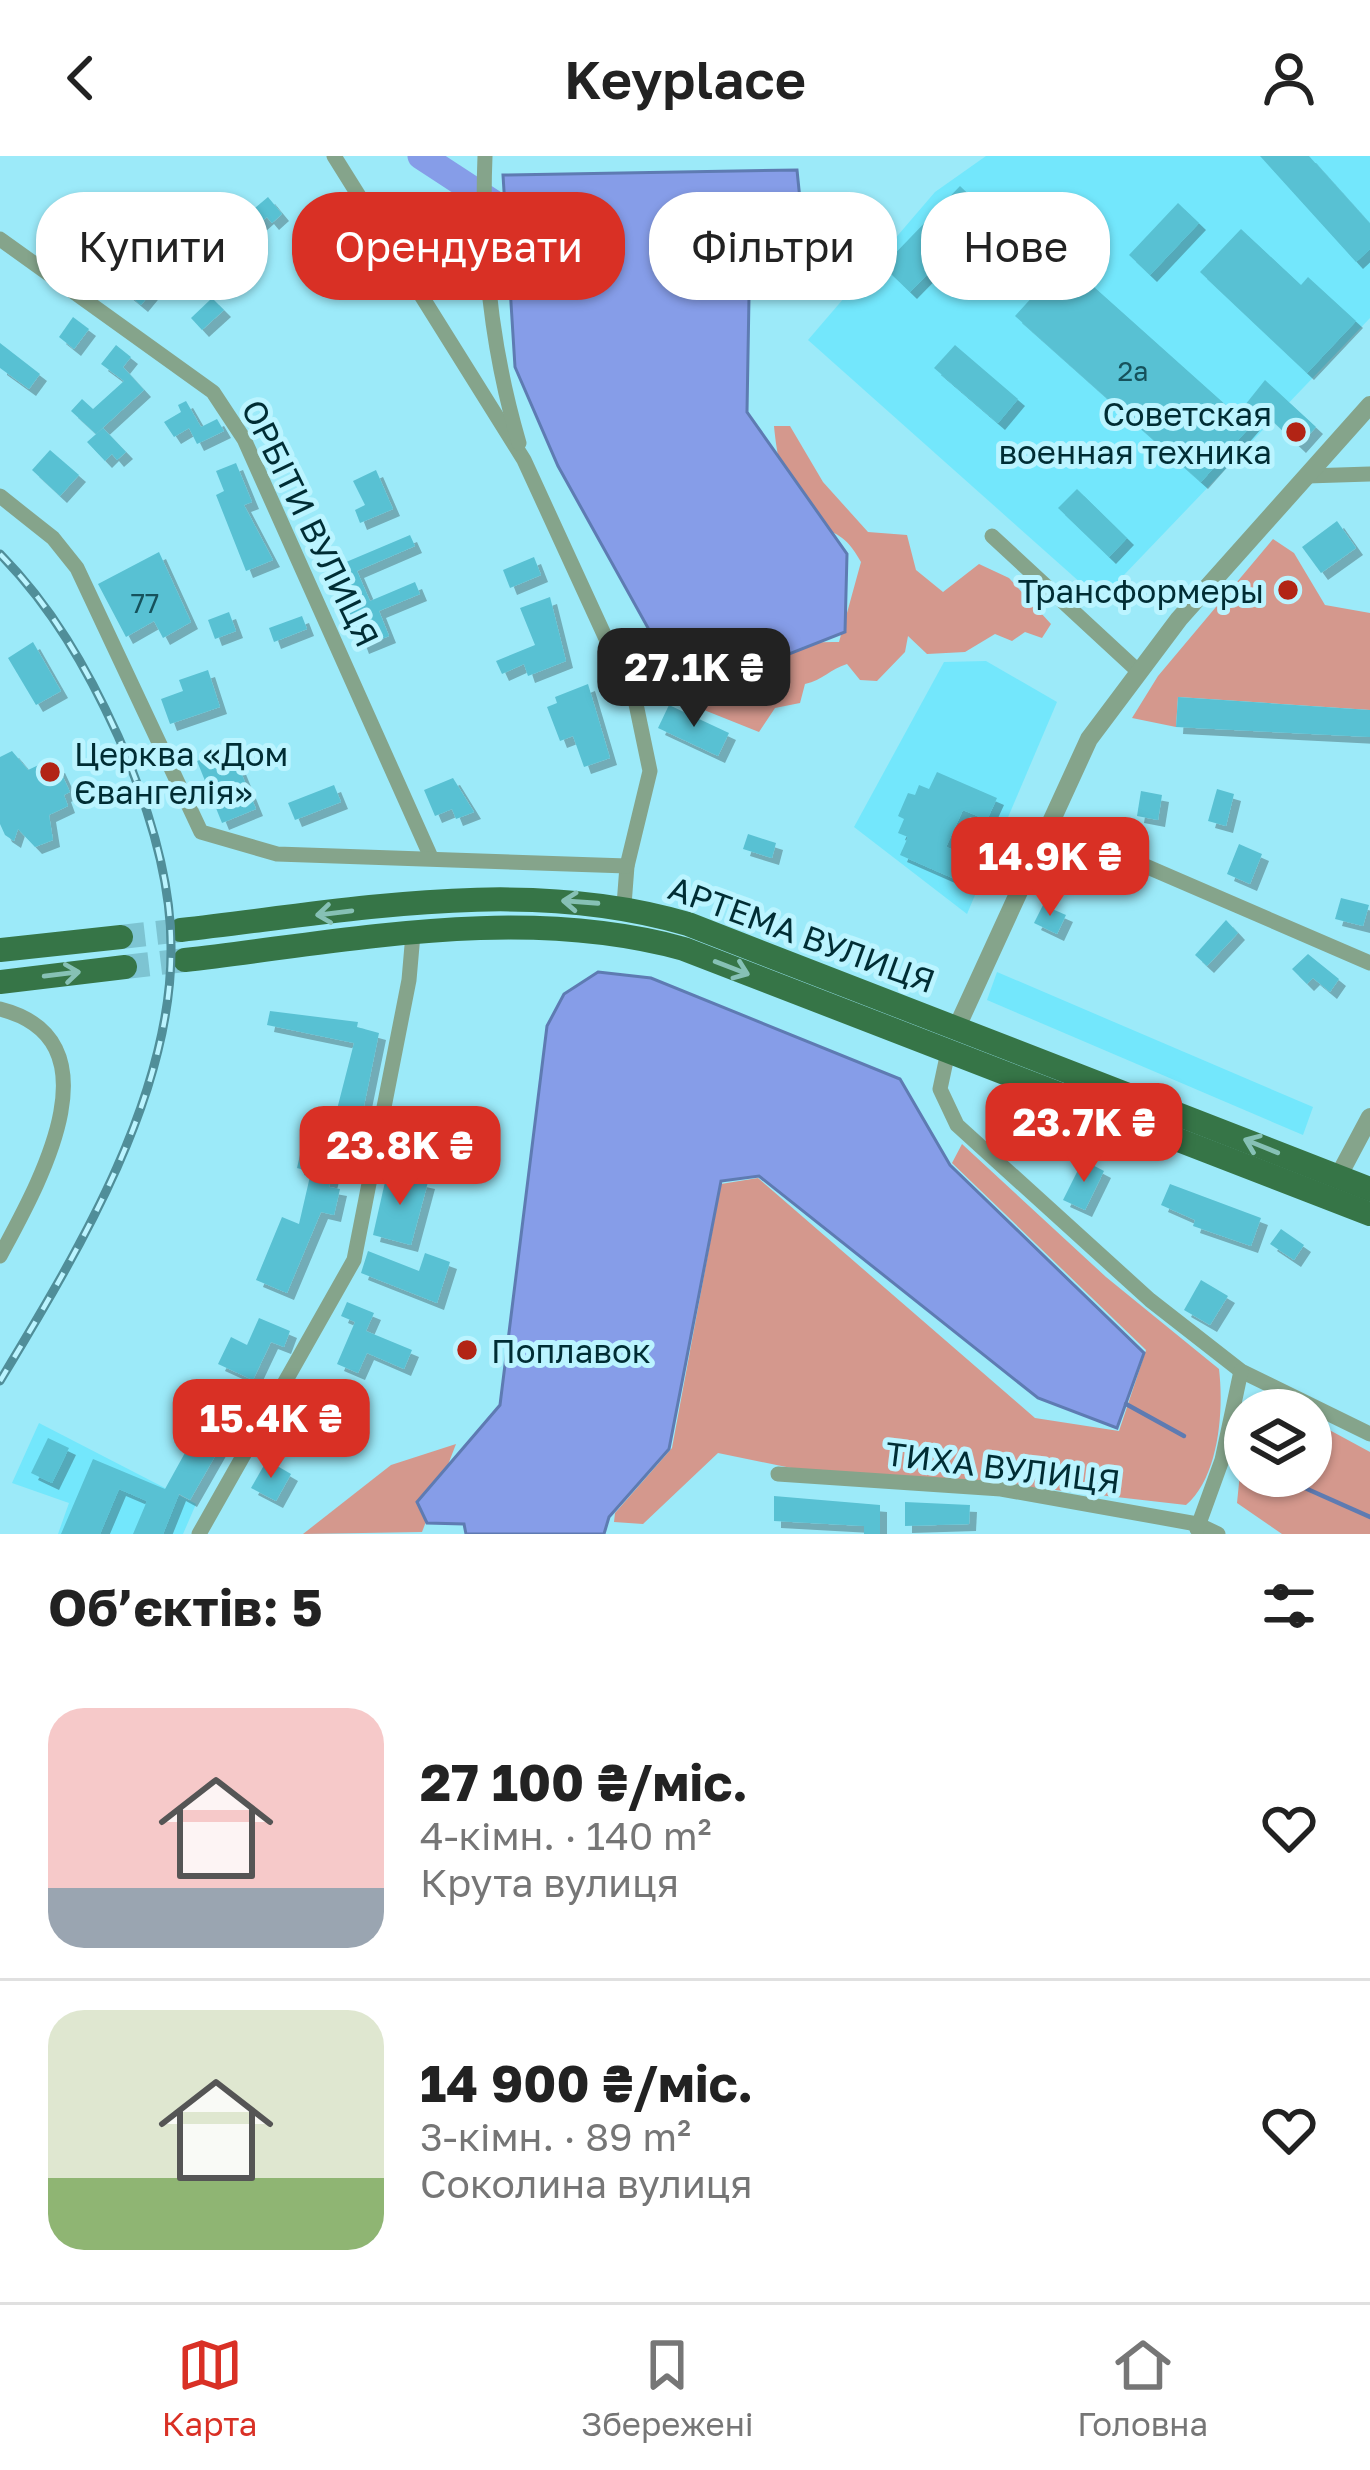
<!DOCTYPE html>
<html lang="uk">
<meta charset="utf-8">
<style>
:root{--surface:#fff;--page:#f6f6f6;--text:#222;--muted:#767676;--line:#e0e0e0;--accent:#d93025}
body{margin:0;font-family:"Golos Text",sans-serif;background:var(--page);color:var(--text);height:100vh;display:flex;flex-direction:column;font-size:45px;white-space:nowrap}
*{box-sizing:border-box;margin:0}
p{font-size:39px;color:var(--muted)}
.icon{flex:none;width:66px;height:66px;fill:none;stroke:currentColor;stroke-width:2;stroke-linecap:round;stroke-linejoin:round}
.map{position:relative;height:1378px;overflow:hidden}
.details{display:flex;flex-direction:column;background:var(--surface);flex:1}
.details>*{flex:none}
.hud{position:absolute;left:36px;top:36px;width:1299px;height:108px;display:flex;gap:24px}
.controls{position:absolute;left:1224px;top:1233px;display:grid;gap:24px}
.controls a{display:grid;place-items:center;width:108px;height:108px;border-radius:50%;background:var(--surface);box-shadow:0 3px 9px #0004;font-size:60px}
.price{position:absolute;translate:-50% -102px;padding:0 27px;border-radius:24px;background:var(--accent);color:#fff;font-size:39px;line-height:78px;filter:drop-shadow(0 3px 6px #0008)}
.price::after{content:'';position:absolute;left:50%;top:72px;width:36px;height:27px;margin-left:-18px;background:inherit;clip-path:polygon(0 0,100% 0,50% 100%)}
.price.on{background:#222;color:#fff}
ul{padding:0;list-style:none}
li{display:flex;align-items:center;gap:36px;height:300px;padding:0 48px}
li+li{border-top:3px solid var(--line)}
li span{display:grid;place-items:center;flex:none;width:336px;height:240px;border-radius:36px;color:#555}
li>.icon{margin-inline-start:auto}
span .icon{width:144px;height:144px;fill:#fffc;stroke-width:1}
li b{font-size:51px}
h2{display:flex;justify-content:space-between;align-items:center;height:144px;padding:0 48px;font-size:51px}
.chip{padding:0 42px;border-radius:48px;background:var(--surface);box-shadow:0 3px 9px #0004;font-size:42px;line-height:108px}
.chip.on{background:var(--accent);color:#fff}
header{display:flex;justify-content:space-between;align-items:center;height:156px;padding:0 48px;background:var(--surface);font-size:54px;font-weight:600}
.tab-bar{display:flex;justify-content:space-around;align-items:center;height:168px;border-top:3px solid var(--line);background:var(--surface);font-size:33px;color:var(--muted)}
.tab-bar a{display:grid;justify-items:center;gap:6px}
.tab-bar .on{color:var(--accent)}
.map>svg:first-child{display:block}
.built{fill:#73e7fc}
.green{fill:#d4988d}
.water{fill:#869de8;stroke:#5e7bb2;stroke-width:3}
.lines{fill:none;stroke-linecap:round;stroke-linejoin:round}
.stream{stroke:#5e7bb2;stroke-width:4.5}
.river{stroke:#869de8;stroke-width:27}
.building{fill:#59c1d3;filter:url(#shadow)}
.primary-tunnel{stroke:#7dc4d2;stroke-width:24;stroke-dasharray:24 12;stroke-linecap:butt}
.minor{stroke:#85a48b;stroke-width:15}
.tertiary{stroke:#85a48b;stroke-width:18}
.primary{stroke:#367547;stroke-width:24}
.rail-casing{stroke:#508e99;stroke-width:9}
.rail{stroke:#bbf4ff;stroke-width:4.5;stroke-dasharray:14;stroke-linecap:butt}
.oneway{stroke:#86c1b5}
.poi-dot{fill:#b22415;stroke:#bbf4ff;stroke-width:4.5}
.labels{text-anchor:middle;dominant-baseline:central;stroke-width:10;stroke-linejoin:round;paint-order:stroke}
.number-label{font-size:27px;fill:#16525c}
.poi-label{font-size:33px;fill:#002d34;stroke:#bbf4ff;text-anchor:end}
.street-label{font-size:33px;fill:#002d34;stroke:#bbf4ff}
</style>
<header><svg class="icon" aria-label="back" viewBox="0 0 24 24"><path d="M15 5l-7 7 7 7"/></svg>Keyplace<svg class="icon" aria-label="person" viewBox="0 0 24 24"><circle cx="12" cy="8" r="4"/><path d="M4 21q1-7 8-7t8 7"/></svg></header>
<div class="map">
<svg width="1370" height="1378" viewBox="0 0 1370 1378">
<defs>
<filter id="shadow"><feDropShadow dx="7" dy="7" stdDeviation="0" flood-color="#0004"/></filter>
</defs>
<rect width="100%" height="100%" fill="#9ceaf9"/>
<!-- built -->
<g class="built">
<polygon points="986,0 1370,0 1370,162 1100,444 808,184 935,36"/>
<polygon points="986,505 1057,546 967,758 854,671 944,506"/>
<polygon points="997,816 1313,951 1303,979 987,844"/>
<polygon points="39,1267 196,1348 183,1378 58,1378 69,1347 12,1327"/>
</g>
<!-- green -->
<g class="green">
<path d="M774,270H790L823,326L868,376L907,379L916,414L943,436L979,408L1009,422L1051,468L1042,482L1025,476L1012,485L995,478L965,496L927,498L908,480L905,496L877,525L860,524L847,508C830,513 823,524 805,528L800,547L775,552L759,576L664,538L665,524L706,533C745,496 787,485 839,486L861,406C844,376 838,382 813,364C784,343 777,302 774,270Z"/>
<polygon points="1273,383 1294,397 1325,449 1370,457 1370,554 1178,541 1176,571 1132,562 1158,520"/>
<path d="M962,988L1106,1121L1219,1213C1224,1254 1219,1321 1186,1349L1003,1328L801,1314L718,1297L643,1368L614,1366L615,1357L672,1292L721,1028L758,1022L1035,1262L1119,1275L1146,1194L952,1007Z"/>
<polygon points="1311,1264 1370,1296 1370,1378 1282,1378 1237,1347 1245,1267 1245,1320 1311,1320"/>
<polygon points="456,1288 422,1376 303,1378 391,1309"/>
</g>
<!-- water -->
<g class="water">
<polygon points="797,14 805,93 749,141 747,256 847,398 845,476 720,525 658,490 558,310 515,211 503,19"/>
<polygon points="598,816 651,822 900,923 950,1009 1144,1197 1117,1272 1038,1242 759,1020 721,1025 669,1293 609,1361 604,1378 466,1378 464,1368 427,1367 417,1346 500,1249 547,870 564,838"/>
</g>
<g class="lines">
<!-- stream -->
<g class="stream">
<polyline points="1126,1248 1184,1280"/>
<polyline points="1278,1320 1370,1361"/>
</g>
<!-- river -->
<polyline class="river" points="421,0 536,75"/>
</g>
<!-- building -->
<g class="building">
<polygon points="1260,0 1309,0 1370,68 1370,93 1356,106"/>
<polygon points="960,30 1005,73 973,106 956,89 910,136 883,110"/>
<polygon points="225,37 249,57 268,41 282,58 272,67 267,61 250,76 235,59 231,64 214,50"/>
<polygon points="1178,47 1199,67 1150,119 1129,99"/>
<polygon points="61,68 81,82 70,98 50,84"/>
<polygon points="1241,73 1301,129 1308,121 1356,165 1307,217 1200,116"/>
<polygon points="117,102 155,132 141,149 105,119"/>
<polygon points="1065,105 1237,259 1265,224 1316,271 1299,290 1263,256 1201,326 1015,160"/>
<polygon points="212,142 224,154 202,174 191,162"/>
<polygon points="73,161 89,173 74,193 59,181"/>
<polygon points="0,187 40,218 29,233 0,212"/>
<polygon points="116,189 131,201 123,211 144,234 96,278 71,255 82,243 93,253 124,225 101,208"/>
<polygon points="955,189 1018,243 998,267 934,212"/>
<polygon points="186,245 201,271 217,263 224,275 197,288 189,272 174,281 164,266 181,256 178,249"/>
<polygon points="103,272 126,296 117,304 112,298 105,305 87,286"/>
<polygon points="50,294 79,319 60,340 32,314"/>
<polygon points="236,307 252,346 244,349 273,404 246,415 216,339 224,335 216,315"/>
<polygon points="376,314 393,353 360,367 355,354 365,349 353,325"/>
<polygon points="1077,333 1127,382 1109,401 1058,352"/>
<polygon points="1337,365 1356,392 1321,417 1302,391"/>
<polygon points="410,379 415,390 357,415 370,445 415,426 420,438 379,455 389,480 362,491 342,436 350,433 339,409"/>
<polygon points="159,396 191,466 163,482 154,465 126,481 98,428"/>
<polygon points="534,401 541,419 510,432 503,414"/>
<polygon points="550,441 566,505 528,520 524,508 502,518 496,505 535,489 520,452"/>
<polygon points="229,456 236,475 215,483 208,464"/>
<polygon points="302,460 307,473 274,486 269,472"/>
<polygon points="33,486 61,535 36,549 8,502"/>
<polygon points="208,514 220,551 170,568 161,543 183,535 179,524"/>
<polygon points="588,528 610,602 584,611 573,580 560,585 547,551 557,547 555,541"/>
<polygon points="1178,541 1370,554 1370,581 1176,571"/>
<polygon points="669,549 729,577 718,600 658,572"/>
<polygon points="231,592 256,653 222,667 197,605"/>
<polygon points="12,595 28,614 47,605 51,613 58,610 70,636 64,639 68,650 49,659 53,684 35,691 18,673 14,685 5,679 0,668 0,601"/>
<polygon points="937,616 997,642 987,664 963,654 946,691 968,700 957,724 900,699 908,681 898,677 904,663 898,660 908,637 915,639 919,629 929,633"/>
<polygon points="453,622 474,656 456,663 452,653 435,660 424,634"/>
<polygon points="334,629 341,646 295,664 288,647"/>
<polygon points="1217,633 1234,638 1226,670 1208,665"/>
<polygon points="1141,635 1162,639 1158,664 1137,660"/>
<polygon points="748,678 776,687 772,702 743,693"/>
<polygon points="1239,688 1262,698 1250,728 1227,718"/>
<polygon points="1067,689 1103,705 1095,723 1059,708"/>
<polygon points="1341,742 1369,749 1363,770 1335,763"/>
<polygon points="1043,749 1066,759 1057,778 1034,767"/>
<polygon points="1226,764 1238,777 1207,810 1195,799"/>
<polygon points="1308,798 1339,823 1330,836 1313,822 1307,828 1292,813"/>
<polygon points="270,855 358,866 357,871 379,877 357,984 331,978 324,1004 335,1007 329,1031 340,1033 334,1059 321,1056 287,1137 256,1124 282,1061 299,1068 311,1016 297,1012 309,959 334,965 354,887 267,869"/>
<polygon points="1083,1004 1104,1015 1085,1054 1063,1044"/>
<polygon points="387,1017 428,1026 411,1089 373,1079"/>
<polygon points="1170,1028 1261,1062 1251,1090 1193,1070 1195,1064 1161,1049"/>
<polygon points="1281,1073 1304,1089 1294,1104 1270,1088"/>
<polygon points="368,1095 419,1115 425,1097 450,1106 437,1147 361,1117"/>
<polygon points="1201,1124 1228,1140 1210,1169 1184,1154"/>
<polygon points="347,1146 374,1157 366,1175 412,1194 404,1213 367,1197 358,1217 337,1208 355,1166 341,1160"/>
<polygon points="259,1162 290,1175 284,1191 271,1186 253,1224 218,1208 231,1181 247,1189"/>
<polygon points="222,1240 246,1254 237,1269 213,1255"/>
<polygon points="197,1275 222,1288 190,1344 179,1338 163,1378 133,1378 147,1345 119,1333 100,1378 61,1378 93,1303 165,1333"/>
<polygon points="48,1282 69,1292 52,1327 31,1317"/>
<polygon points="267,1304 291,1318 276,1345 251,1332"/>
<polygon points="774,1340 880,1349 880,1378 864,1378 864,1370 774,1365"/>
<polygon points="905,1346 970,1349 969,1368 905,1370"/>
</g>
<g class="lines">
<!-- primary-tunnel -->
<g class="primary-tunnel">
<polyline points="121,781 181,774"/>
<polyline points="125,811 185,804"/>
</g>
<!-- minor -->
<g class="minor">
<polyline points="334,0 524,304 636,548 650,615 627,710 624,749"/>
<path d="M485,0C481,99 491,192 519,287"/>
<polyline points="0,83 213,236 244,283 430,699"/>
<polyline points="1307,320 1370,318"/>
<polyline points="0,340 53,382 77,412 201,676 277,698 627,710"/>
<polyline points="992,380 1139,516"/>
<polyline points="1048,668 1370,807"/>
<path d="M0,853C122,884 37,1031 0,1100"/>
<polyline points="949,891 940,933 957,969 1150,1144 1241,1215 1370,1278"/>
<polyline points="778,1318 1001,1333 1197,1368 1218,1378"/>
<polyline points="1197,1373 1222,1304 1241,1215"/>
<polyline points="199,1378 354,1104 409,824 413,778"/>
</g>
<!-- tertiary -->
<g class="tertiary">
<polyline points="957,871 1089,583 1179,463 1370,249"/>
<polyline points="1338,1021 1370,961"/>
</g>
<!-- primary -->
<g class="primary">
<path d="M181,774C349,755 523,719 688,768L1370,1033"/>
<polyline points="0,794 121,781"/>
<path d="M185,804C351,785 520,748 684,793L1370,1058"/>
<polyline points="0,826 125,811"/>
</g>
<defs>
<path id="rail" d="M0,398C52,451 87,512 118,580C146,644 171,719 171,790C173,941 75,1100 0,1225"/>
</defs>
<!-- rail casing -->
<use href="#rail" class="rail-casing"/>
<!-- rail -->
<use href="#rail" class="rail"/>
</g>
<!-- one-way arrows -->
<defs><path id="oneway-shaft" d="M-6 0H5M1.5-3L5.5 0L1.5 3" fill="none" stroke-width="1.6" stroke-linecap="round" stroke-linejoin="round" transform="scale(3)"/></defs>
<g class="oneway">
<use href="#oneway-shaft" transform="translate(580 746) rotate(-176)"/>
<use href="#oneway-shaft" transform="translate(334 757) rotate(173)"/>
<use href="#oneway-shaft" transform="translate(732 812) rotate(21)"/>
<use href="#oneway-shaft" transform="translate(62 818) rotate(-7)"/>
<use href="#oneway-shaft" transform="translate(1261 990) rotate(-158)"/>
</g>
<!-- markers -->
<g class="poi-dot">
<circle cx="1296" cy="276" r="12"/>
<circle cx="1288" cy="434" r="12"/>
<circle cx="50" cy="616" r="12"/>
<circle cx="467" cy="1194" r="12"/>
</g>
<g class="labels">
<!-- number labels -->
<g class="number-label">
<text x="1133" y="215">2а</text>
<text x="145" y="447">77</text>
</g>
<!-- poi labels -->
<g class="poi-label">
<text x="1272" y="257">Советская<tspan x="1272" dy="38">военная техника</tspan></text>
<text x="1264" y="434">Трансформеры</text>
<text x="74" y="597" text-anchor="start">Церква «Дом<tspan x="74" dy="38">Євангелія»</tspan></text>
<text x="491" y="1194" text-anchor="start">Поплавок</text>
</g>
<!-- street labels -->
<g class="street-label">
<text transform="translate(311 367) rotate(64)">ОРБІТИ ВУЛИЦЯ</text>
<text transform="translate(802 778) rotate(20)">АРТЕМА ВУЛИЦЯ</text>
<text transform="translate(1003 1311) rotate(7)">ТИХА ВУЛИЦЯ</text>
</g>
</g>
</svg>
<div class="controls">
<a><svg class="icon" aria-label="layers" viewBox="0 0 24 24"><path d="M12 4l9 5-9 5-9-5zM3 14l9 5 9-5"/></svg></a>
</div>
<b class="price on" style="left:694px;top:574px">27.1K ₴</b>
<b class="price" style="left:1050px;top:763px">14.9K ₴</b>
<b class="price" style="left:1084px;top:1029px">23.7K ₴</b>
<b class="price" style="left:400px;top:1052px">23.8K ₴</b>
<b class="price" style="left:271px;top:1325px">15.4K ₴</b>
<div class="hud">
<a class="chip">Купити</a>
<a class="chip on">Орендувати</a>
<a class="chip">Фільтри</a>
<a class="chip">Нове</a>
</div>
</div>
<section class="details">
<h2>Об’єктів: 5<svg class="icon" aria-label="filters" viewBox="0 0 24 24"><path d="M4 7h16M4 17h16"/><circle cx="9" cy="7" r="2"/><circle cx="15" cy="17" r="2"/></svg></h2>
<ul>
<li><span style="background:linear-gradient(#f6c9c9 75%,#9aa5b1 0)"><svg class="icon" aria-label="home" viewBox="0 0 24 24"><path d="M3 11l9-7 9 7M6 9v11h12V9"/></svg></span><div><b>27 100 ₴/міс.</b><p>4-кімн. · 140 m²</p><p>Крута вулиця</p></div><svg class="icon" aria-label="heart" viewBox="0 0 24 24"><path d="M12 20l-8-8c-3-5 5-10 8-4 3-6 11-1 8 4z"/></svg></li>
<li><span style="background:linear-gradient(#dfe7d0 70%,#8fb573 0)"><svg class="icon" aria-label="home" viewBox="0 0 24 24"><path d="M3 11l9-7 9 7M6 9v11h12V9"/></svg></span><div><b>14 900 ₴/міс.</b><p>3-кімн. · 89 m²</p><p>Соколина вулиця</p></div><svg class="icon" aria-label="heart" viewBox="0 0 24 24"><path d="M12 20l-8-8c-3-5 5-10 8-4 3-6 11-1 8 4z"/></svg></li>
</ul>
</section>
<nav class="tab-bar">
<a class="on"><svg class="icon" aria-label="map" viewBox="0 0 24 24"><path d="M3 6l6-2 6 2 6-2v14l-6 2-6-2-6 2zM9 4v14M15 6v14"/></svg>Карта</a>
<a><svg class="icon" aria-label="saved" viewBox="0 0 24 24"><path d="M7 4h10v16l-5-4-5 4z"/></svg>Збережені</a>
<a><svg class="icon" aria-label="home" viewBox="0 0 24 24"><path d="M3 11l9-7 9 7M6 9v11h12V9"/></svg>Головна</a>
</nav>
